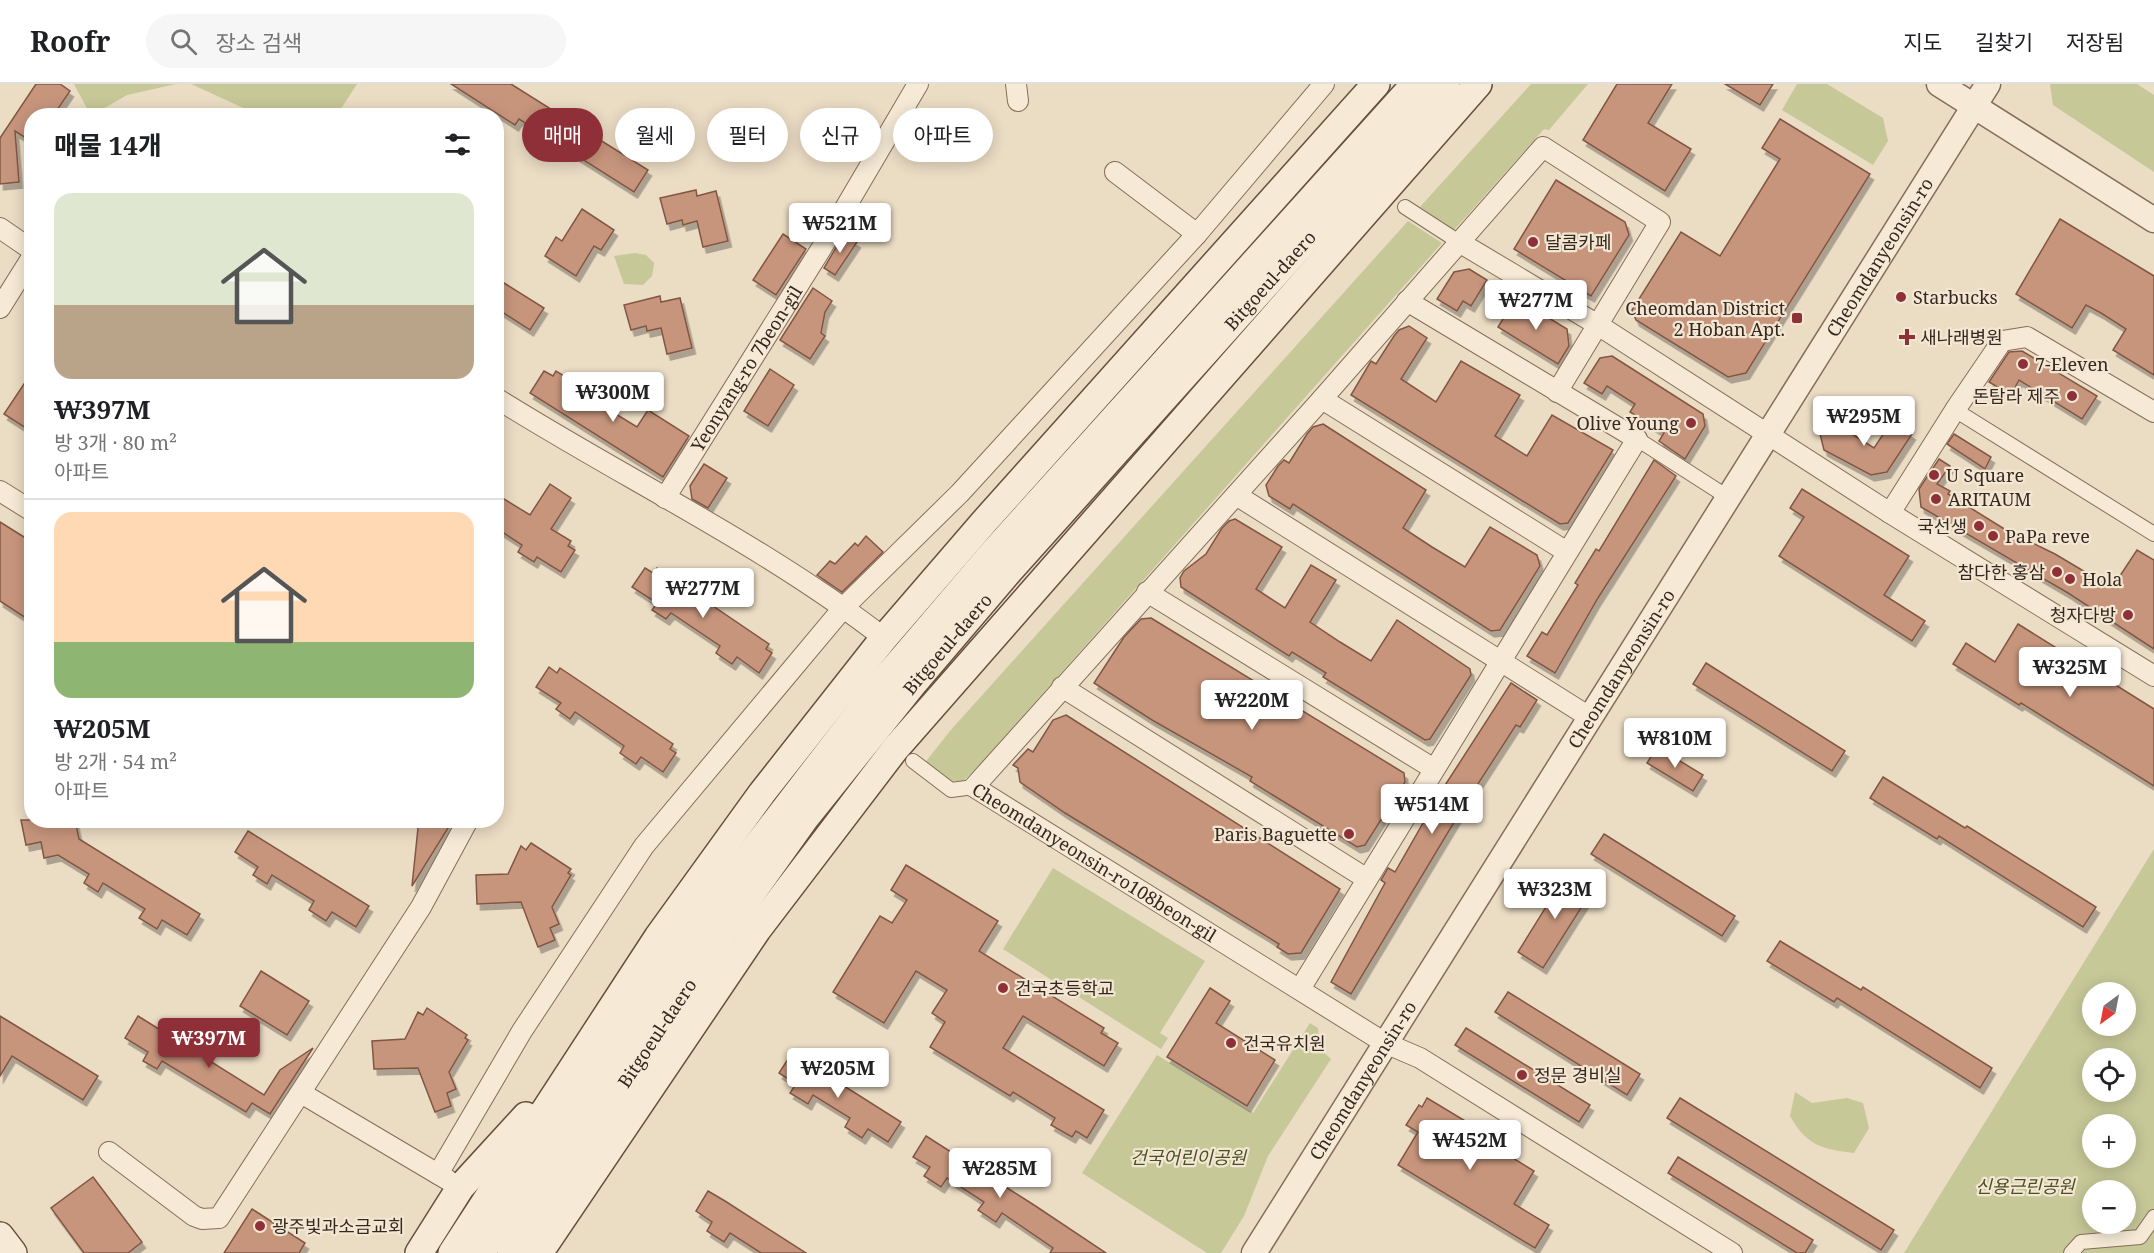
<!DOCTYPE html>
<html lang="ko">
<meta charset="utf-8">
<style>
:root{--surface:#fff;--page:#f6f6f6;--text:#202124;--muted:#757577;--line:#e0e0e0;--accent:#8f3038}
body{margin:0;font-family:"Noto Serif","Noto Sans KR",serif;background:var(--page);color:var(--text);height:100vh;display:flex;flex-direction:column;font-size:22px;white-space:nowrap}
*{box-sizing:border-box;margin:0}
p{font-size:20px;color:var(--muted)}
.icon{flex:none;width:33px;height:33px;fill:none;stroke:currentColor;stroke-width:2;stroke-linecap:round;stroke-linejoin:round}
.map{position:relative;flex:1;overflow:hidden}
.sheet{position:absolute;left:24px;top:24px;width:480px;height:720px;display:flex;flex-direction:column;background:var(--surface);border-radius:24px;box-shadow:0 3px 15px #0003}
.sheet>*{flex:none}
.banner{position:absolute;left:522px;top:24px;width:570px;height:54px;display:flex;gap:12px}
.needle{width:39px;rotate:212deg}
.fabs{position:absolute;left:2082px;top:898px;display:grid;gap:12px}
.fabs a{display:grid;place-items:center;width:54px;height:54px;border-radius:50%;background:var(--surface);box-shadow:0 3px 15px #0003;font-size:30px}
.price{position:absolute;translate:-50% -51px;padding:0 14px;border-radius:6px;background:#fff;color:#222;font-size:20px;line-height:39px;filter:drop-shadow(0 2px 3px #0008)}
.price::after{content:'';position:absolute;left:50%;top:36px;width:18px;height:14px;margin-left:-9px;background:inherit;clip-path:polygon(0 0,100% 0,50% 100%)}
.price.on{background:var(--accent);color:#fff}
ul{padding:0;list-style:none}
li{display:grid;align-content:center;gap:12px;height:318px;padding:0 30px}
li+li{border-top:2px solid var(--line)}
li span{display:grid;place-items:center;height:186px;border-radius:18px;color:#555}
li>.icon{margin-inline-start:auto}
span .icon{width:108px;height:108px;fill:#fffc;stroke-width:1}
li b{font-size:26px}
h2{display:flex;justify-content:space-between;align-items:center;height:72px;padding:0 30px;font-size:26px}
.chip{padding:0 21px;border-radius:27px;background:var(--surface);box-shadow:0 3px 15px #0003;font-size:21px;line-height:54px}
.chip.on{background:var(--accent);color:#fff}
header{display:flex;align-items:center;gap:36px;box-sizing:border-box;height:84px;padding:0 30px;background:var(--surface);border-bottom:2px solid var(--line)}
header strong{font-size:28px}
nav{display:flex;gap:33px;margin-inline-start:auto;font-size:21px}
.search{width:420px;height:54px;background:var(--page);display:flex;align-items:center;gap:15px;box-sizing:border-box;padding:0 21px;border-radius:33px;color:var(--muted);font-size:22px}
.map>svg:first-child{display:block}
.green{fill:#c6c898;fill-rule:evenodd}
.building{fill:#c7957c;stroke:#825743;stroke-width:1.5;filter:url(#shadow)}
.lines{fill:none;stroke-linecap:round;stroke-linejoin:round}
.pedestrian-casing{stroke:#846e5b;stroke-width:16}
.minor-casing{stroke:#846e5b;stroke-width:22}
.tertiary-casing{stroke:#846e5b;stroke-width:27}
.secondary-casing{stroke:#664f3f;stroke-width:30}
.pedestrian{stroke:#f6ead6;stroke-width:14}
.minor{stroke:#f6ead6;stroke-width:20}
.tertiary{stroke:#f6ead6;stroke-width:24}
.secondary{stroke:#f6ead6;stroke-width:27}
.poi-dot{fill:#8f3038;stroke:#f3e7d3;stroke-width:2}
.labels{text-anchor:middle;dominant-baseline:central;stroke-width:4.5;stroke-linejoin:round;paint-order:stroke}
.poi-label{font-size:18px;fill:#35281f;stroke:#f3e7d3;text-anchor:start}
.street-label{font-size:18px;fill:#35281f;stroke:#f3e7d3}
.park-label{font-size:18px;font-style:italic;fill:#495026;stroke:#f3e7d3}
</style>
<header>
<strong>Roofr</strong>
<div class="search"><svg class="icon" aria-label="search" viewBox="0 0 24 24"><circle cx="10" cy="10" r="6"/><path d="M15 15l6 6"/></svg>장소 검색</div>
<nav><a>지도</a><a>길찾기</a><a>저장됨</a></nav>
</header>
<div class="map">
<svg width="2154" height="1169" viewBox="0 0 2154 1169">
<defs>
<filter id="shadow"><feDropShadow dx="3.5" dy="6" stdDeviation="0" flood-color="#0004"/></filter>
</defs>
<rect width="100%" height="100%" fill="#ebdcc4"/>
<!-- green -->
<g class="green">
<polygon points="74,0 176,0 127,11 91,32"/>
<polygon points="191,0 357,0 337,31 252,28"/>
<polygon points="1531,0 1588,0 1549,46 1544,45 1454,146 1420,123"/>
<polygon points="1797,0 1827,0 1883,34 1888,57 1873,81 1782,26"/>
<polygon points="2050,0 2137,0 2154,11 2154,88 2053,21"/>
<polygon points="1408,137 1442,159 975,686 962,698 950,697 924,680 950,647"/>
<polygon points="635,169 646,171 654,179 652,192 643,201 624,200 614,172"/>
<path d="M2154,765V1169H1904ZM2092,909H2126V942H2092ZM2092,975H2126V1008H2092ZM2092,1041H2126V1074H2092ZM2092,1107H2126V1140H2092Z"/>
<polygon points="1053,784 1205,877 1160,949 1168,954 1161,965 1003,865"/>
<polygon points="1310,939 1318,944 1320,965 1331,975 1268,1072 1244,1132 1221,1169 1207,1169 1082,1089 1157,971 1253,1029"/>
<path d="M1795,1008L1812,1019L1847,1014L1863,1019L1869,1044L1854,1069C1822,1065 1807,1062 1790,1032Z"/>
</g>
<!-- building -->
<g class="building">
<polygon points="36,0 60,0 70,7 53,32 32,32 32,58 15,47 19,98 0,100 0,54"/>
<polygon points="451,0 511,0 648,86 634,108 519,35 515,41"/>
<polygon points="1617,0 1672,0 1648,39 1691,65 1665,107 1583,56"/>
<polygon points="1725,0 1773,0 1760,21"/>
<polygon points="1780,35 1870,90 1746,289 1728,293 1636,236 1632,226 1681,148 1720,172 1780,75 1762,64"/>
<polygon points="1556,96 1625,138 1629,151 1591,212 1514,165"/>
<polygon points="696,106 697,112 716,107 728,157 703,163 697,137 683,141 682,136 667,140 660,114"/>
<polygon points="582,125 614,146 601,166 594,162 576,192 545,172 556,153 562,157"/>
<polygon points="2060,135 2154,192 2154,291 2113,266 2126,245 2101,229 2086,221 2072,244 2016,210"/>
<polygon points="783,150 806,165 776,211 753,196"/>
<polygon points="844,150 857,158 835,191 824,184"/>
<polygon points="1469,185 1487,196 1471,222 1463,217 1457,227 1437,215 1454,188"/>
<polygon points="496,194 544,224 530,246 496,224"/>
<polygon points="813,204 832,217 825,228 821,249 825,252 810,275 780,256"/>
<polygon points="660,212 661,218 680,214 692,264 667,270 661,244 647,247 646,242 631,246 624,221"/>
<polygon points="1516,214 1567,245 1569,262 1558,280 1498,243"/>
<polygon points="1409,242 1427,254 1401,295 1436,318 1461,277 1520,311 1495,352 1527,372 1552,331 1613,366 1568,439 1560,440 1351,311 1371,277 1376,280 1394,252 1399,246"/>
<polygon points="2022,267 2097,312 2082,335 2019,296 2011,311 1989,298 2009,268"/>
<polygon points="1612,272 1703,330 1705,342 1685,375 1659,357 1664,349 1630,328 1635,320 1607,302 1602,310 1584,299 1600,274"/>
<polygon points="770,285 794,301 768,342 744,327"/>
<polygon points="544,287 553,292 556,287 604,317 601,321 637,343 648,326 689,352 663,393 530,309"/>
<polygon points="32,288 32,348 4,330"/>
<polygon points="1825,333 1874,364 1892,337 1912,350 1887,388 1871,391 1824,366 1818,342"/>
<polygon points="1323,340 1426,406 1403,444 1432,463 1465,483 1490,443 1537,471 1540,482 1500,546 1491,547 1293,420 1290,425 1269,412 1266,401 1278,382 1284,376 1289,379 1307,350 1313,343"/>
<polygon points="1954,350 1991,373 1985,385 1947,360"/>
<polygon points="1939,375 1950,382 1937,400 1950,407 1948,410 2006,446 2055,470 2112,504 2137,466 2154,476 2154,565 2068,509 1921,423 1919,405"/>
<polygon points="1654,376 1676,392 1598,514 1555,589 1527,572 1542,548 1547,551 1578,501 1575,499 1596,465 1599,467"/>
<polygon points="704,380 727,394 708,424 692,415 690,402"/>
<polygon points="550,400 571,414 551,445 571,457 568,462 575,466 561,488 537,473 534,478 518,468 522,461 496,444 496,410 530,431"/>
<polygon points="1802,405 1909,472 1884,511 1925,537 1912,557 1779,472 1804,433 1790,424"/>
<polygon points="1235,435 1282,463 1256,505 1285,524 1311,481 1336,496 1310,538 1340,558 1371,577 1397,536 1470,585 1471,591 1430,655 1425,656 1323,593 1326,589 1292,568 1289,572 1181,503 1180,494 1184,487 1206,470 1222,444 1229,437"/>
<polygon points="0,438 32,458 32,538 0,517"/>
<polygon points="866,452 883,468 842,508 817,491 830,477 835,480 855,459 858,462"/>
<polygon points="645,484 653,489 657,484 769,560 766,565 772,569 759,589 737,573 732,580 716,569 720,562 671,529 666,535 652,526 657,519 632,503"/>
<polygon points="1151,534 1404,689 1405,698 1365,761 1357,763 1250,697 1252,693 1152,636 1094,599 1124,553 1141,535"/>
<polygon points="2018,540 2154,625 2154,702 2021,619 2019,621 1953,580 1966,559 1995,578"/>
<polygon points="1706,579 1845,667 1832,687 1693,600"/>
<polygon points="549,583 557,589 560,584 673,660 670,665 676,669 663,688 641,673 636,680 620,669 624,662 575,628 570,635 556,625 561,619 536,603"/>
<polygon points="1511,599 1537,616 1520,643 1516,641 1465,720 1351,910 1331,898 1385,799 1381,796 1388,784 1395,788 1442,706"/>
<polygon points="1066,631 1340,805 1301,869 1288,870 1277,863 1279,860 1065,729 1020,698 1018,684 1013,681 1028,665 1033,668 1053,636"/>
<polygon points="1657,663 1703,691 1693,707 1647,679"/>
<polygon points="1883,693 1965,744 1967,742 2096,823 2083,843 1939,752 1937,755 1870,714"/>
<polygon points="21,736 75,736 79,755 200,830 187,851 162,836 157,845 139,834 145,825 103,799 98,808 84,799 89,790 58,771 44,774 41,758 26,761"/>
<polygon points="422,736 453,736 412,802 418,744"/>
<polygon points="248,747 369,822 356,843 332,828 326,837 309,826 314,817 272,791 267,800 253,791 258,783 235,768"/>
<polygon points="1604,750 1735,832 1722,852 1591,770"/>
<polygon points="531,759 571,785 568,789 571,791 552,823 559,840 550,844 555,856 538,863 521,818 477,820 476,791 508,790 521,762 526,766"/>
<polygon points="906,781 998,837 979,867 1104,944 1101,949 1118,959 1104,982 1023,932 1003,964 1104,1026 1087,1054 1076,1047 1072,1053 1051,1041 1055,1034 1013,1008 1010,1012 930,963 945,938 932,929 947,906 916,887 884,939 833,908 880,832 892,839 907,816 891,806"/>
<polygon points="1567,789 1593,805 1543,884 1518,868"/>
<polygon points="1780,857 1861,906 1863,903 1992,984 1980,1004 1837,914 1834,918 1767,877"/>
<polygon points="261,887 309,917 287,951 240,922"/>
<polygon points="1210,904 1230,917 1216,939 1275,976 1247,1022 1167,973"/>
<polygon points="1508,908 1640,990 1627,1011 1495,928"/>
<polygon points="427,924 467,951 465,954 468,956 449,988 456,1005 447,1009 451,1022 435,1028 418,984 374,985 372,957 405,955 418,928 423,931"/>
<polygon points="0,932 98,992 83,1016 12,972 0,992"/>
<polygon points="138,932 264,1011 280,986 313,964 270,1030 252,1019 246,1028 162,977 157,985 143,977 148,968 125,954"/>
<polygon points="1466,944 1590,1021 1579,1038 1455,961"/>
<polygon points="792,969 901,1038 888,1058 868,1045 862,1054 845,1043 850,1034 813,1011 808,1020 790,1009 796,1000 779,989"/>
<polygon points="1427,1014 1472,1041 1469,1047 1534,1087 1514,1120 1549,1141 1535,1164 1398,1081 1418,1048 1406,1041 1419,1021 1422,1023"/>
<polygon points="1680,1014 1894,1146 1881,1166 1667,1034"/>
<polygon points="926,1052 1034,1121 1106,1169 1050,1169 1053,1164 1002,1129 996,1138 978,1126 984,1118 947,1094 941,1103 924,1092 930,1083 913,1073"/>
<polygon points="1678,1073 1813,1156 1805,1169 1797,1169 1668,1089"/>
<polygon points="93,1093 142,1158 128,1169 84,1169 51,1124"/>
<polygon points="708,1107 725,1117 806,1169 761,1169 730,1149 724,1158 707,1147 712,1138 696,1127"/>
<polygon points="252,1125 305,1159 299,1169 224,1169"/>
</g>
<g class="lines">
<defs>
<g id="pedestrian">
<polyline points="1405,123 1459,158"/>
<polyline points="1955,326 2154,450"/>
<polyline points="1637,355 1729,414"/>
<polyline points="913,677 951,706 974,703"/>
<polyline points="2071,1169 2081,1158 2140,1153 2154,1133"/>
</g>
<g id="minor">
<polyline points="1016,0 1018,17"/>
<polyline points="1115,88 1197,150"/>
<polyline points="0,144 32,166"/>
<polyline points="1459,158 1598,241 1890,429 2154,592"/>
<polyline points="0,224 32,173"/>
<path id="s1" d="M1557,308L1660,138L1543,63L1322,315L974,703L1385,959L1420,974L1732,1169"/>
<path d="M496,314C625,395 764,461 884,554"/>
<polyline points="1322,315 1567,468"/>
<polyline points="0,407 32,427"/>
<polyline points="1236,411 1591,634"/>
<path id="s2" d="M665,414L821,165L918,0"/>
<polyline points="1890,429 1955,326 2002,257 2027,253 2154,328"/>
<polyline points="1147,508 1434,685"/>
<polyline points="1062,603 1367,795"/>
<polyline points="1300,905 1637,355 1407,217"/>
<polyline points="301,1009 448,1096"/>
<polyline points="109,1068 194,1132 202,1135 219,1134 421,823 468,736"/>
<polyline points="438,1090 522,947 644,762 844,523 960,409 1197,150 1324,0"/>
</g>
<g id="tertiary">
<polyline points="1939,0 2154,136"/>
<path id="s3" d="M1254,1169L1988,0"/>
</g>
<g id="secondary">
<polyline points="0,1152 13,1169"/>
<polyline points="419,1169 460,1104 526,1032"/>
<polyline points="452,1169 658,853 762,709 884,554 984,438 1376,0"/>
<polyline points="481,1169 703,832 881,600 991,471 1415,0"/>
<path id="s4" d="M511,1169L723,849L806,733L912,601L1009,487L1446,0"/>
<polyline points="539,1169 757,846 895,665 1478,0"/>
</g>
</defs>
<!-- pedestrian casing -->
<use href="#pedestrian" class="pedestrian-casing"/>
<!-- minor casing -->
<use href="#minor" class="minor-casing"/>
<!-- tertiary casing -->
<use href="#tertiary" class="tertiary-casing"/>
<!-- secondary casing -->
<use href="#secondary" class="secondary-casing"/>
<!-- pedestrian -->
<use href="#pedestrian" class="pedestrian"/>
<!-- minor -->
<use href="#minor" class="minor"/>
<!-- tertiary -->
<use href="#tertiary" class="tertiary"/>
<!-- secondary -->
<use href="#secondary" class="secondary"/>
</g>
<!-- markers -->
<g class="poi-dot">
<circle cx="1533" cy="158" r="6"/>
<circle cx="1901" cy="213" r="6"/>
<rect x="1791" y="228" width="12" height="12" rx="3"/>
<path d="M1904 244h6v6h6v6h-6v6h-6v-6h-6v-6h6z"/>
<circle cx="2023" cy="280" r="6"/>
<circle cx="2072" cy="312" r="6"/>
<circle cx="1691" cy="339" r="6"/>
<circle cx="1934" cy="391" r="6"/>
<circle cx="1936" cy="415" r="6"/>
<circle cx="1979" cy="442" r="6"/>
<circle cx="1993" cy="452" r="6"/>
<circle cx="2057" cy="488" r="6"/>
<circle cx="2070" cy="495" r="6"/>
<circle cx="2128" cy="531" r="6"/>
<circle cx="1349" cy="750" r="6"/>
<circle cx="1003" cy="904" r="6"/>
<circle cx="1231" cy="959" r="6"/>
<circle cx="1522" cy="991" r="6"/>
<circle cx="260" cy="1142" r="6"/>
</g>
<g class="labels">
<!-- poi labels -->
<g class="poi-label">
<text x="1545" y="158">달콤카페</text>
<text x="1913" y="213">Starbucks</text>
<text x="1785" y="224" text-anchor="end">Cheomdan District<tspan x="1785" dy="21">2 Hoban Apt.</tspan></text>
<text x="1920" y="253">새나래병원</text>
<text x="2035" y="280">7-Eleven</text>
<text x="2060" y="312" text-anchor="end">돈탐라 제주</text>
<text x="1679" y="339" text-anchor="end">Olive Young</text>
<text x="1946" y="391">U Square</text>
<text x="1948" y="415">ARITAUM</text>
<text x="1967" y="442" text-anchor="end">국선생</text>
<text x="2005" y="452">PaPa reve</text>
<text x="2045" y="488" text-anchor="end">참다한 홍삼</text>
<text x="2082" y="495">Hola</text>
<text x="2116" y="531" text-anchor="end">청자다방</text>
<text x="1337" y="750" text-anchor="end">Paris Baguette</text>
<text x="1015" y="904">건국초등학교</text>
<text x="1243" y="959">건국유치원</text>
<text x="1534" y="991">정문 경비실</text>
<text x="272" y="1142">광주빛과소금교회</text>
</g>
<!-- street labels -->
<g class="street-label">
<text stroke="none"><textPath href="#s3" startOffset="1176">Cheomdanyeonsin-ro</textPath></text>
<text stroke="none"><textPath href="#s4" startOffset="1236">Bitgoeul-daero</textPath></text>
<text stroke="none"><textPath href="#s2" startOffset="153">Yeonyang-ro 7beon-gil</textPath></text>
<text stroke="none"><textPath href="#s4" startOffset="750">Bitgoeul-daero</textPath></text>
<text stroke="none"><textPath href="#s3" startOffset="690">Cheomdanyeonsin-ro</textPath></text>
<text stroke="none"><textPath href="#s1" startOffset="1336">Cheomdanyeonsin-ro108beon-gil</textPath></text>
<text stroke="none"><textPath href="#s4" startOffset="264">Bitgoeul-daero</textPath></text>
<text stroke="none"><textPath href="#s3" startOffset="204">Cheomdanyeonsin-ro</textPath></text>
</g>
<!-- park labels -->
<g class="park-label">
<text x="1188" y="1073">건국어린이공원</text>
<text x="2025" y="1102">신용근린공원</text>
</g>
</g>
</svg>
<div class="fabs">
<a><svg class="needle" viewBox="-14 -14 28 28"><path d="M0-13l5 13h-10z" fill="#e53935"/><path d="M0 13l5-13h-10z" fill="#757577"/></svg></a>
<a><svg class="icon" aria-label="locate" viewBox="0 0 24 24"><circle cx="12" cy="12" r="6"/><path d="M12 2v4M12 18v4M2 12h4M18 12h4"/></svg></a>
<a>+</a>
<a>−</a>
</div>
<b class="price" style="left:840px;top:170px">₩521M</b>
<b class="price" style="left:1536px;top:247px">₩277M</b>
<b class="price" style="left:613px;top:339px">₩300M</b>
<b class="price" style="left:1864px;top:363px">₩295M</b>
<b class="price" style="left:703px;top:535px">₩277M</b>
<b class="price" style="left:2070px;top:614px">₩325M</b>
<b class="price" style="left:1252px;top:647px">₩220M</b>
<b class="price" style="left:1675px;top:685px">₩810M</b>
<b class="price" style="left:1432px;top:751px">₩514M</b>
<b class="price" style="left:1555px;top:836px">₩323M</b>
<b class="price on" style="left:209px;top:985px">₩397M</b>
<b class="price" style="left:838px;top:1015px">₩205M</b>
<b class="price" style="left:1470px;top:1087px">₩452M</b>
<b class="price" style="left:1000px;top:1115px">₩285M</b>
<div class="banner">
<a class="chip on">매매</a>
<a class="chip">월세</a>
<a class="chip">필터</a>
<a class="chip">신규</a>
<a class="chip">아파트</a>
</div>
<section class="sheet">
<h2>매물 14개<svg class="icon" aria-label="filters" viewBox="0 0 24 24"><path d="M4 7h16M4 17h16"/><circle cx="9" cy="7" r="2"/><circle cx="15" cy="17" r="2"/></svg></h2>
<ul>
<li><span style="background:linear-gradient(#dfe7d0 60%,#b9a48a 0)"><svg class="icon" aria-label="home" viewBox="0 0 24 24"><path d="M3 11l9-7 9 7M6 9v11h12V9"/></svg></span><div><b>₩397M</b><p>방 3개 · 80 m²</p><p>아파트</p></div></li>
<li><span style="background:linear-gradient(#ffd9b3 70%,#8fb573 0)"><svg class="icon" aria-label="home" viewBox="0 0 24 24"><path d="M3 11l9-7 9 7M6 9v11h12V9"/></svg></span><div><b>₩205M</b><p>방 2개 · 54 m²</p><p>아파트</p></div></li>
</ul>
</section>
</div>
